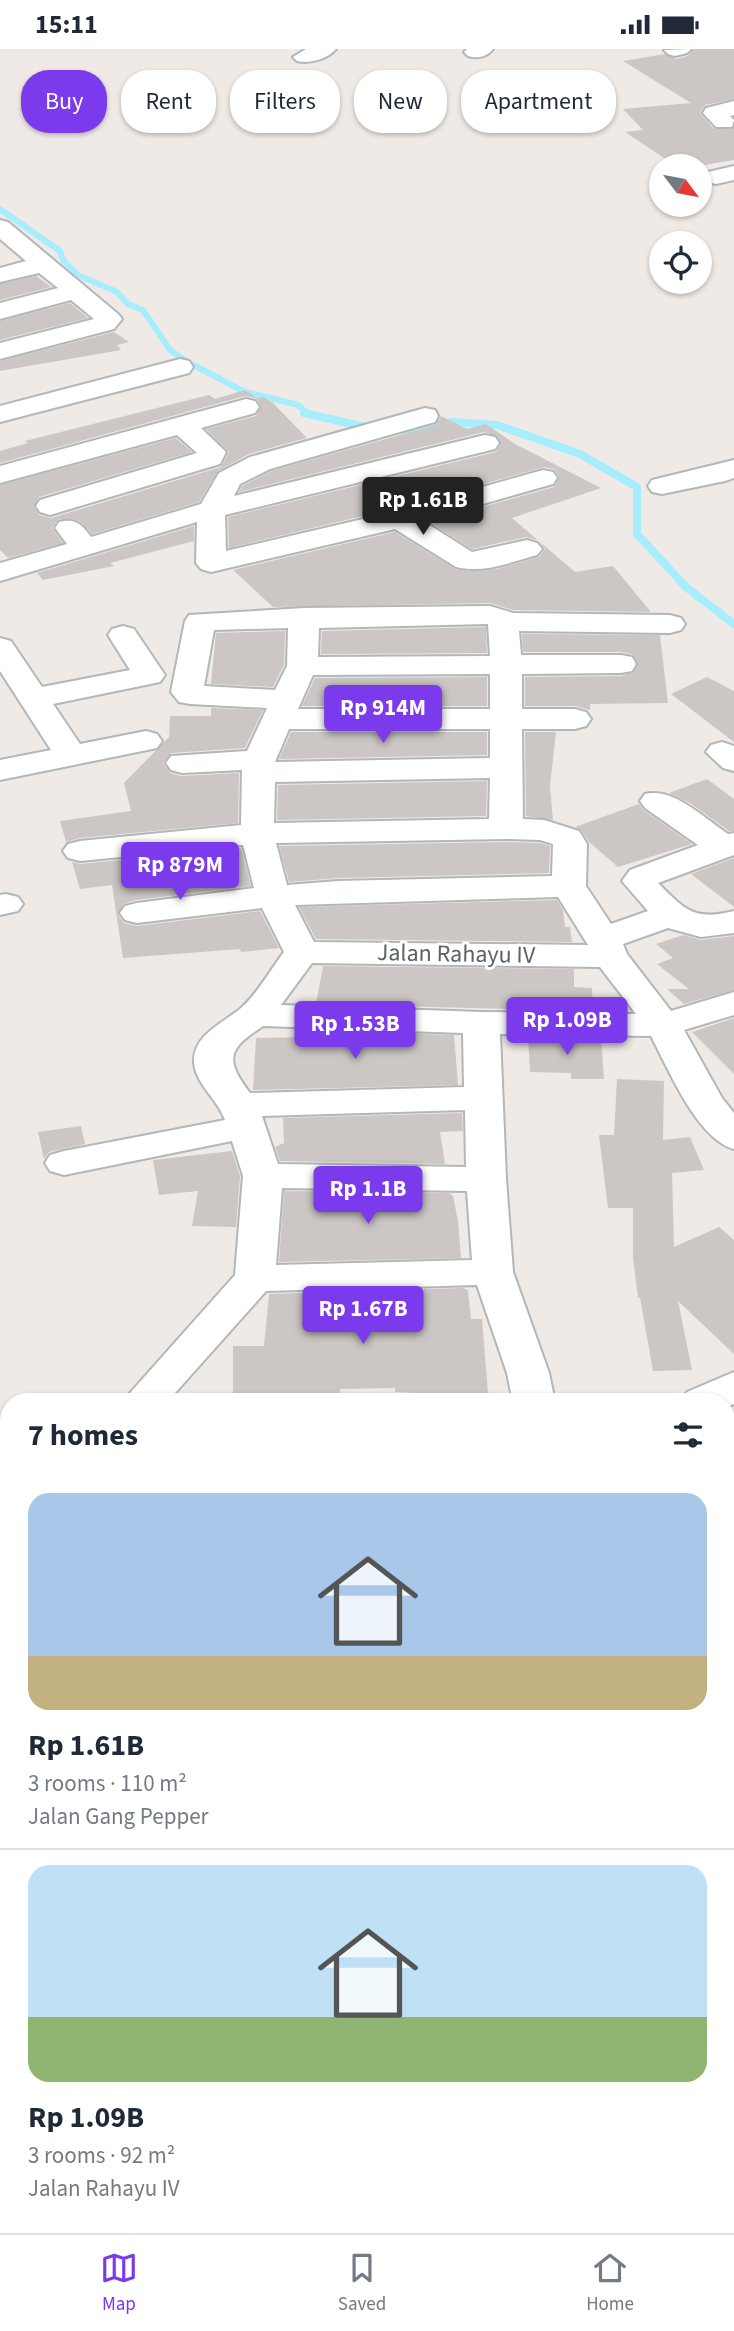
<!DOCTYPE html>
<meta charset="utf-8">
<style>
:root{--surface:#fff;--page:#f2f2f3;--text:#1f2937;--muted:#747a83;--line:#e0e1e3;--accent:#7c3aed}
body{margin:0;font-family:"Source Sans 3",sans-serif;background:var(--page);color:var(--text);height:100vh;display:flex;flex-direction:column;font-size:26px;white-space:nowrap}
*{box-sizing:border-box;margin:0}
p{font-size:23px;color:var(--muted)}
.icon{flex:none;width:38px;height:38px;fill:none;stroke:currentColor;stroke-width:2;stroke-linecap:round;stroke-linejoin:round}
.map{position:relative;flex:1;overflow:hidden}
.sheet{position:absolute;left:0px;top:1344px;width:735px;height:840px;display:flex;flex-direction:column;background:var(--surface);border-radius:28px 28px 0 0;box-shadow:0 2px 5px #0004}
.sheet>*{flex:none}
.top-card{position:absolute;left:21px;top:21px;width:693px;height:63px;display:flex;gap:14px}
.needle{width:46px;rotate:122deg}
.buttons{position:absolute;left:649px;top:105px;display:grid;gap:14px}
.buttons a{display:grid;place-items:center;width:63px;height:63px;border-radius:50%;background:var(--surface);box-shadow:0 2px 5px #0004;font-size:35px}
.price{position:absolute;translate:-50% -60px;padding:0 16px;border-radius:7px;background:var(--accent);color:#fff;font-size:23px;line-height:46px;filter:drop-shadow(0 2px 4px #0008)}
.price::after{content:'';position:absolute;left:50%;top:42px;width:21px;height:16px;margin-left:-10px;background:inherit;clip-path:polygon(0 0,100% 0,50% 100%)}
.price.current{background:#222;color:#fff}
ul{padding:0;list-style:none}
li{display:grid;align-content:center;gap:14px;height:371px;padding:0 28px}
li+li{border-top:2px solid var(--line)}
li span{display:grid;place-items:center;height:217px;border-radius:21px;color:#555}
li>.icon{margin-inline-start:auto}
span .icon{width:126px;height:126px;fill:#fffc;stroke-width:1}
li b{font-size:30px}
h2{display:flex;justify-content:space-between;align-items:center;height:84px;padding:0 28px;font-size:30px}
.chip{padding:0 24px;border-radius:28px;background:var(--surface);box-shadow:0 2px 5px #0004;font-size:24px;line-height:63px}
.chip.current{background:var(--accent);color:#fff}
.status{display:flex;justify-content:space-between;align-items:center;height:49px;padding:0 35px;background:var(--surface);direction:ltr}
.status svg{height:19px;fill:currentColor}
.dock{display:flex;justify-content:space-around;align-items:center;height:98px;border-top:2px solid var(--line);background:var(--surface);font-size:19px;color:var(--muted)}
.dock a{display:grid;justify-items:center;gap:4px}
.dock .current{color:var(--accent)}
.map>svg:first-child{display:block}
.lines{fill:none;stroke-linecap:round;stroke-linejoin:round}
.stream-far1{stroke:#a6edfd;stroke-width:6}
.stream{stroke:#a6edfd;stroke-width:8}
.building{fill:#ccc7c4}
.minor-casing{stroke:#b2b7b9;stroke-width:4}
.minor{fill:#fff;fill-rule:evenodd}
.labels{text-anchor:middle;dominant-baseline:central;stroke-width:6;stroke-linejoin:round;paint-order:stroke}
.street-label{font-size:24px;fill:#5c6265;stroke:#fff}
</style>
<div class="status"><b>15:11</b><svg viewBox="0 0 49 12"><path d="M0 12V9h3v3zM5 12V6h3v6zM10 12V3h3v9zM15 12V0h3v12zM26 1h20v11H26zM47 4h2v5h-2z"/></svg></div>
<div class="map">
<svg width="734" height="2184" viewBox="0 0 734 2184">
<rect width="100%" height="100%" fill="#efeae5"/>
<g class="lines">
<!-- stream-far1 -->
<polyline class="stream-far1" points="0,160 60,202 63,211 78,226 117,243 128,255 143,261 170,301 186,312 243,342 298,356 309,366"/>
<!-- stream -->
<g class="stream">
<polyline points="304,364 374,380"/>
<polyline points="393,382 453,373 497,376 580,405 637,438 637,485 686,538 734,575"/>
</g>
</g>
<!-- building -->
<g class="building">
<polygon points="693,0 734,0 734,50 705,56 700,64 714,80 734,79 734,111 698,117 676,117 625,83 643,81 623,60 691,54 623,12 665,5 676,10 688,7"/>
<polygon points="36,227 51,238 0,251 0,235"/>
<polygon points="70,254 88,269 0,291 0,272"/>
<polygon points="114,283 129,293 117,296 121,301 0,322 0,312"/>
<polygon points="245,341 257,349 263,348 273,354 307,389 249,405 218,422 199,453 92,485 79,472 59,470 52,479 63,494 8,509 0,501 0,436 176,389 192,403 39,448 34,458 39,466 51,469 221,418 229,403 206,380 256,367 261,357 256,349 245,347 0,414 0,402 28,394 25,392 209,346 215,350"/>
<polygon points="441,367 467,380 486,375 515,395 601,439 512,469 575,523 613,517 651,563 513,561 490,554 273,558 233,521 395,483 455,520 466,522 497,520 539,508 545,500 538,491 526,488 472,500 429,473 554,438 559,428 554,420 544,418 392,460 229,499 228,468 496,403 501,395 497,387 484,383 239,443 242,437 271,422 436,376"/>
<polygon points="194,477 194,492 110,514 114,517 43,531 37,524"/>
<polygon points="486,578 487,604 321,605 322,582"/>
<polygon points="285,582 284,616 273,638 211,635 216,584"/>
<polygon points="522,585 660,586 668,654 590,655 590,661 575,657 525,657 525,628 621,627 634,623 638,614 632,605 621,603 523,603"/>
<polygon points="487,628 487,657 302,657 315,629"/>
<polygon points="707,628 734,642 734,693 671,645"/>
<polygon points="211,659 263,661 245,699 171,704 163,714 170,724 181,727 239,724 238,774 80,789 66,793 60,772 131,762 124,734 169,688 170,667 211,667"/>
<polygon points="291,683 487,683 487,706 279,710"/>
<polygon points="525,683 556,683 550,737 553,771 526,767"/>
<polygon points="707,730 734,750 734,782 729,782 690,754 669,744"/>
<polygon points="487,732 486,767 277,771 278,736"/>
<polygon points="639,755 643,761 692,795 618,818 589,793 581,781 575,778"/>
<polygon points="506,793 540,794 550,797 549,824 338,829 289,833 279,797"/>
<polygon points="241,799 251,837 136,851 123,855 118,866 124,874 137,877 260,862 279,899 241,903 240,900 123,909 112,836 80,840 72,813 80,815"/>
<polygon points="734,809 734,858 691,825"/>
<polygon points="557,851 563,861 565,878 570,878 572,893 316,890 299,858"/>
<polygon points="683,886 701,891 734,887 734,941 684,955 667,940 689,940 657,915 673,909 656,895"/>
<polygon points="323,917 574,920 574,938 592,939 593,962 316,955"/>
<polygon points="734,969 734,1025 692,983"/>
<polygon points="311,981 454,986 458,1036 253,1041 256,989 309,988"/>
<polygon points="528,988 601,989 604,1030 571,1030 571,1024 530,1023"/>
<polygon points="617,1030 664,1032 663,1091 690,1088 704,1121 672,1124 674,1198 719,1178 734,1191 734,1305 678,1252 692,1321 653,1322 640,1249 638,1249 633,1209 633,1159 608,1159 599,1086 614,1086"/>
<polygon points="462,1064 463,1082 440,1083 445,1115 280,1112 275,1098 284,1094 283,1069"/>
<polygon points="81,1077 85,1095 49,1103 44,1110 38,1083"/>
<polygon points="232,1102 240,1127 236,1178 192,1177 198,1142 159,1146 153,1111"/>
<polygon points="284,1142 449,1144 453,1147 458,1172 461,1209 279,1213"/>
<polygon points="463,1239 468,1241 471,1270 482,1270 488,1344 436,1345 395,1343 395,1339 340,1340 340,1353 233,1353 233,1297 264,1297 269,1245"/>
</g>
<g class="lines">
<defs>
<g id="minor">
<path d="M306,0H336C328,10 309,15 297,12L293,8Z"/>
<path d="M467,0H493C487,8 477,10 468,7L464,3Z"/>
<polygon points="691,0 687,4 675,7 668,5 664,1"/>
<polygon points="734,52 734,66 730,67 734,71 732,78 716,78 703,64 706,59"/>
<polygon points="734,117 734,131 716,135 708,133 704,128 708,123"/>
<polygon points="0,171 8,173 118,265 122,270 114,280 0,310 0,294 94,270 71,251 0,270 0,254 58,239 39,224 0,233 0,219 26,212 0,190"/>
<polygon points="180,310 189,312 193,318 189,324 0,373 0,357"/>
<polygon points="246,350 255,352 259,358 255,364 201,379 226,403 220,415 50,466 40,463 36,457 40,451 197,404 177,386 0,434 0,417"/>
<path d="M425,359L435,361L438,367L435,373L270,420L240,435L234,447L485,386L495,388L499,394L495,400L225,466L226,502L393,463L543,421L553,423L557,429L553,435L423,472L472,503L527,491L537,494L542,500L537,506C511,513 483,525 456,518L395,480L211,523L201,520L196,514L197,473L0,532V514L67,495L55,479L59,473C76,469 81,475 91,488L201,455L219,424L250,408Z"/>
<polygon points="734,411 734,429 725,432 662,445 652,443 648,437 652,431"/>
<path d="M490,557L513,564L670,566L681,569L685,575L681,581L670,584L519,582L521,606H621L632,608L636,615L632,622L621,624L522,625V660H575L586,663L591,670L586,677L575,680H522L523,770L544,771L579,782L587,795L586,837L611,875L648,862L622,832L630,821L698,796L645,759L640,752L645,745C674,738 705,770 728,785L734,784V806L658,834C685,861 694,872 734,862V884L701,888L668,879L623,895L627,905L671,962L734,943V966L684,981L722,1049L734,1064V1100C697,1090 668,1019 651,987L500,985L506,1130L513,1223L549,1324L555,1353H513L507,1324L477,1236L266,1242L167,1353H122L235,1226L243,1127L232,1092L64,1126L50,1122L45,1114L50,1106L64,1102L225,1071C218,1051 196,1035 194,1014C192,986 225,973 241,959C258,944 271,920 284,903L262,859L137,874L125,871L120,864L125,857L137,854L254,839L243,796L80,812L68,809L63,802L68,795L80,792L241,776L242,721L182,724L171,721L166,714L171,707L247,702L267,659L190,655L179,653L171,643L185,572L189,566L304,559ZM488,575L490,607L318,608L319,579ZM288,579L287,617L275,641L204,637L214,581ZM490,625V660H298L313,626ZM289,680H490V709L275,713ZM490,729L489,770L274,774L275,733ZM506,790L540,791L553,795L552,827L338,832L287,836L276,794ZM558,848L588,896L314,893L295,856ZM312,914L600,918L636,965L481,963L281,956ZM263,977L463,984L464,1038L250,1044C224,1010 228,1000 263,977ZM465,1061L466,1118L278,1115L262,1067ZM282,1139L467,1142L472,1211L276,1216Z"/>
<polygon points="123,577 134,580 138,586 165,626 160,633 53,655 80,695 146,682 157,685 162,692 157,699 0,731 0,711 51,701 0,622 0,589 11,592 42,638 130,621 108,586 112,580"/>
<polygon points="722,693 734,697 734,722 723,719 706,703 711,696"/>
<polygon points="6,845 18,848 23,855 18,862 0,866 0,846"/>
<polygon points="734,1323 734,1355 726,1358 726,1353 681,1353 687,1343"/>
<polygon points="9,1548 9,1598 0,1601 0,1550"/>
<polygon points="726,1671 734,1673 734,1712 726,1710"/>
<polygon points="9,1739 9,1777 0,1778 0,1740"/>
<polygon points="0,1818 9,1821 9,1864 0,1861"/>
<polygon points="734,2004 734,2052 726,2054 726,2006"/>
<polygon points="333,2175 394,2175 398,2184 337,2184"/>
<polygon points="525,2175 585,2175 581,2184 521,2184"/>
</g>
</defs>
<!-- minor casing -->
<use href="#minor" class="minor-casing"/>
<!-- minor -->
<use href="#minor" class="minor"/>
</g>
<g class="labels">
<!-- street labels -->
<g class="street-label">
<text transform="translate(456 905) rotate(1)">Jalan Rahayu IV</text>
</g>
</g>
</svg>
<div class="buttons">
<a><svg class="needle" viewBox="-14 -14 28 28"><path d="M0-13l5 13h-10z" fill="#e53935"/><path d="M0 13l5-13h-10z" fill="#747a83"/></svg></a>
<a><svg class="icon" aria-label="locate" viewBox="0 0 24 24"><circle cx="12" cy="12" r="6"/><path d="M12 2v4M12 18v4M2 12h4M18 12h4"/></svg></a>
</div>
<b class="price current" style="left:423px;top:488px">Rp 1.61B</b>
<b class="price" style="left:383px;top:696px">Rp 914M</b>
<b class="price" style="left:180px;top:853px">Rp 879M</b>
<b class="price" style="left:567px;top:1008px">Rp 1.09B</b>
<b class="price" style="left:355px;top:1012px">Rp 1.53B</b>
<b class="price" style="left:368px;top:1177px">Rp 1.1B</b>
<b class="price" style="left:363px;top:1297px">Rp 1.67B</b>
<div class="top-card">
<a class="chip current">Buy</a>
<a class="chip">Rent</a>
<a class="chip">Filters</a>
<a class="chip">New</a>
<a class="chip">Apartment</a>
</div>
<section class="sheet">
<h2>7 homes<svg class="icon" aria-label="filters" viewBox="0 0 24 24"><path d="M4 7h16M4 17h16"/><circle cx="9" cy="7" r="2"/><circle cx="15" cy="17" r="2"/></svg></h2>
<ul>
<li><span style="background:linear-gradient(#a9c7e8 75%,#c2b280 0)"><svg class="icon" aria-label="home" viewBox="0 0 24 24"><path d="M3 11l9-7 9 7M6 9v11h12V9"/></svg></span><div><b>Rp 1.61B</b><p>3 rooms · 110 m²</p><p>Jalan Gang Pepper</p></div></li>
<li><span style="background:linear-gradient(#bfe0f5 70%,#8fb573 0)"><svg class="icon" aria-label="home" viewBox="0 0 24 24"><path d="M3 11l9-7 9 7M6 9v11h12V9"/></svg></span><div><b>Rp 1.09B</b><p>3 rooms · 92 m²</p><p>Jalan Rahayu IV</p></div></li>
</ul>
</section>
</div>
<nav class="dock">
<a class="current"><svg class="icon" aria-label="map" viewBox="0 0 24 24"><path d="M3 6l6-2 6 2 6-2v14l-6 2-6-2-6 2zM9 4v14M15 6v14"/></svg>Map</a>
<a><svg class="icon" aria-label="saved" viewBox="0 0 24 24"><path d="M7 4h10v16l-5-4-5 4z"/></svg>Saved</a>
<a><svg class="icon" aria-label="home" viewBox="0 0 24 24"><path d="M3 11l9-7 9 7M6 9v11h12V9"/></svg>Home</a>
</nav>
